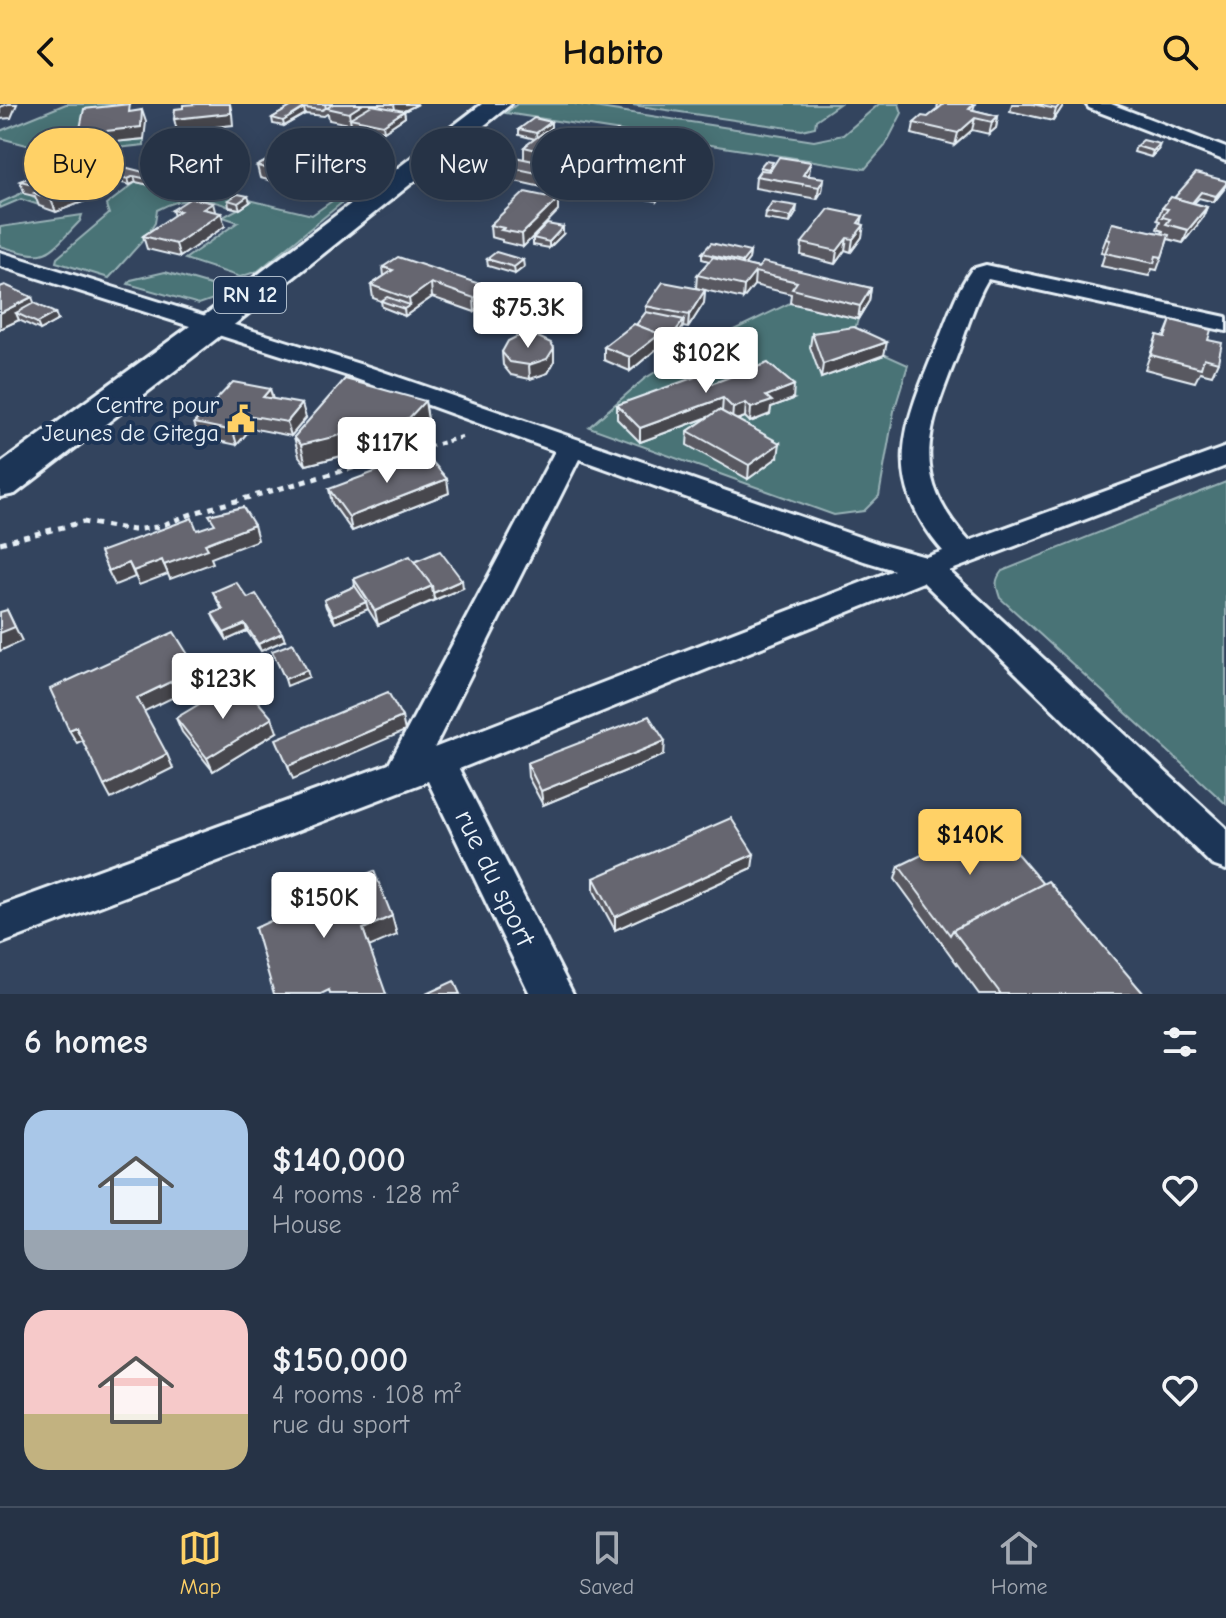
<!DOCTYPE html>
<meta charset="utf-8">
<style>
:root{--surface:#263346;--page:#323f51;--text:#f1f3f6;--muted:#a4aab3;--line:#424e5f;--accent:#ffd166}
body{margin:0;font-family:"Comic Neue",sans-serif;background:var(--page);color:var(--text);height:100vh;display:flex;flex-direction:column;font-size:30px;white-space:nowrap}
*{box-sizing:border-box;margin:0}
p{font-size:26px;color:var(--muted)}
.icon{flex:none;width:44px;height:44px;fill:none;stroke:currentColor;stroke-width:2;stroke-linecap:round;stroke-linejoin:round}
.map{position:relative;height:890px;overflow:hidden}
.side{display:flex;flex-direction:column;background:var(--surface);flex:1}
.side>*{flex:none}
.top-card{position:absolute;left:24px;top:24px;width:800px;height:72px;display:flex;gap:16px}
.price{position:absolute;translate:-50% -68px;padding:0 18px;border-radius:8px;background:#fff;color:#222;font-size:26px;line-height:52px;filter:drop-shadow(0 2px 4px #0008)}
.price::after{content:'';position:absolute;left:50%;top:48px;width:24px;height:18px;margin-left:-12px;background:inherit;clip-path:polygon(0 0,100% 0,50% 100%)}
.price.selected{background:var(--accent);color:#111}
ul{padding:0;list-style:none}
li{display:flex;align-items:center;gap:24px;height:200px;padding:0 24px}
li span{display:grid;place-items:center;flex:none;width:224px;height:160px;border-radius:24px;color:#555}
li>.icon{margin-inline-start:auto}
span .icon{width:96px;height:96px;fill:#fffc;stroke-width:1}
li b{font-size:34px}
h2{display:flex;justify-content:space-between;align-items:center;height:96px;padding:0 24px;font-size:34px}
.chip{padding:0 28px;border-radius:36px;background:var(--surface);box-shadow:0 4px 20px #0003,0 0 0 2px var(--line);font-size:28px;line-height:72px}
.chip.selected{background:var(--accent);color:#111}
header{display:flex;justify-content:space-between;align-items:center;height:104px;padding:0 24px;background:var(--accent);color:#111;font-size:36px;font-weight:800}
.tabs{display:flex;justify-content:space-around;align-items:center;height:112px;border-top:2px solid var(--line);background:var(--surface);font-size:22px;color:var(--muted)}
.tabs a{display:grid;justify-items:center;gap:4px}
.tabs .selected{color:var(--accent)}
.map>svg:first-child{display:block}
.green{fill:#4a7376;stroke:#99b2b7;stroke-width:2}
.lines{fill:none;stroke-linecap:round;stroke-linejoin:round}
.street-casing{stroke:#e8f1f8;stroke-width:6}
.primary-casing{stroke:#e8f1f8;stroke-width:6}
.path-far1{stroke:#e8f1f8;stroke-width:4;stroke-dasharray:5 5;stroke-linecap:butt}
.path{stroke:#e8f1f8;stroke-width:5;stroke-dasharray:6 6;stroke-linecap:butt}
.street{fill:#1d3557;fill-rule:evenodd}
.primary{fill:#1d3557;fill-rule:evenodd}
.wall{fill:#585860;stroke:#e8f1f8;stroke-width:2}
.shaded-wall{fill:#47474e;stroke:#e8f1f8;stroke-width:2}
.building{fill:#666670;stroke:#e8f1f8;stroke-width:2}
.labels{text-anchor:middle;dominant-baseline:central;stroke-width:8;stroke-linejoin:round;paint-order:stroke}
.shield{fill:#1d3557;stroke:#abb9c8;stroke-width:2}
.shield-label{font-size:22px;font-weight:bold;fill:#e8f1f8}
.poi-label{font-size:24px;fill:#e8f1f8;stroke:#1d3557;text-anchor:end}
.near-street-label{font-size:28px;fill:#e8f1f8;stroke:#1d3557}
</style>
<header><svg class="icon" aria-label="back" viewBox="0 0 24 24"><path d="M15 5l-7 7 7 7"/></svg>Habito<svg class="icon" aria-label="search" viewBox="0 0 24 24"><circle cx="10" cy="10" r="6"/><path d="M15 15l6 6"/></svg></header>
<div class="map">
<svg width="1226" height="890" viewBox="0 0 1226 890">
<rect width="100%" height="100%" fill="#33445e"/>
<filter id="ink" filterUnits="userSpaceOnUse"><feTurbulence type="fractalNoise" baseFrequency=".0125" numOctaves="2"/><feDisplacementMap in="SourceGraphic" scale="16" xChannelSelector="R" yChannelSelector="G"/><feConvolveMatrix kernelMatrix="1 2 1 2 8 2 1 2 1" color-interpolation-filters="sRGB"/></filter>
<g filter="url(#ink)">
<!-- green -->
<g class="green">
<polygon points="66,0 122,0 121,6 84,41 144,35 144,41 61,50 0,34 0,27"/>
<polygon points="517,0 574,0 814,37 843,31 879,0 899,0 902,9 885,42 865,65 506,9"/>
<polygon points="626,0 839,0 816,16 815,23 802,26"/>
<path d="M90,58L312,111L355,81L360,84L258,167L240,173L185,155L238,118L223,113L249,99L240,96L229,103C204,92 181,93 157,106L155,119L146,133L109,174L56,158L57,154L109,110L106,101L136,78L154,82L109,70L103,74L116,77L100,88L85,83L26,89L36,94L39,101L21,95L0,104V99Z"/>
<path d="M82,111L80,117C45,153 50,157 0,142V123Z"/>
<polygon points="165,168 214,182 223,188 222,192 199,200 128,180 131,176"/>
<polygon points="790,199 858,215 852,236 908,261 894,307 879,392 864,407 834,411 589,323 644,275 690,247"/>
<path d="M1226,378V700L1000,494C996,482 994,477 1002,467Z"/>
</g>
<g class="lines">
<defs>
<g id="street">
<polygon points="1086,0 1111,0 1226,44 1226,57 1089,4"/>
<path d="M0,148L369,263L882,441L926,453L943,447C881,375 903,322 936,243C947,216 955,189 972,165L986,161L1226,213V227L988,175C974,198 967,225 958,249C928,325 908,371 969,437L1226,343V362L949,467L1226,724V766L1212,761L923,478L459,665L573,890H530L428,677L0,840V802L389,660L555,347L351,273L0,162ZM579,355L864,457L894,466L434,644Z"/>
</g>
<polygon id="primary" points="482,0 511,0 225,228 15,390 0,393 0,360 201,214"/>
</defs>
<!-- street casing -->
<use href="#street" class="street-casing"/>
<!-- primary casing -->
<use href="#primary" class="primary-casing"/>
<!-- path-far1 -->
<polyline class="path-far1" points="409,348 462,333"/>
<!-- path -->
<polyline class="path" points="0,439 83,418 133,426 157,423 197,408 416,346"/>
<!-- street -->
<use href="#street" class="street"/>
<!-- primary -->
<use href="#primary" class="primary"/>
</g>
<!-- wall -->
<g class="wall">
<polygon points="296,0 418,0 404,7 405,13 384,27 329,16 328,10 327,10 324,12 305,10 284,22 273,20 272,14"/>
<polygon points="938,0 975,0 973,6 998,12 996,24 989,30 972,26 955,41 912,30 914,19 928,13 937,6"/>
<polygon points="1012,0 1064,0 1053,17 1010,7"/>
<polygon points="551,18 551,24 547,28 574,34 591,49 571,66 557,62 557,74 546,84 457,64 456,52 524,55 524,43 535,35 519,31 519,25"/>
<polygon points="610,35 696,40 696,46 657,97 611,89 611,76 626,58 610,55 609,43 611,42 610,41"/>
<polygon points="291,42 350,44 340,50 340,52 326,62 320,60 288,81 260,74 257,62 291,44"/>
<polygon points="1136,42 1158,46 1151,53 1134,48"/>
<polygon points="94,61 161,78 154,82 136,78 130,81 102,74 100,68 97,67"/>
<polygon points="773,62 809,70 808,72 824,74 822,87 817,95 755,84 756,72 760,66 760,63"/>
<polygon points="90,66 100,88 95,91 96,93 56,108 39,102 35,92 25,90 20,77"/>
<polygon points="1226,83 1214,98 1199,94 1194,99 1207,103 1202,115 1183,139 1168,135 1157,166 1152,165 1149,172 1101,162 1105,149 1101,148 1112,119 1162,130 1163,127 1157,125 1160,117 1157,116 1162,104 1174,94"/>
<polygon points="558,87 580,87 580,93 577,97 558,93"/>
<polygon points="558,95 558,107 523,143 502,138 502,136 491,133 490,121"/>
<polygon points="228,96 250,98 240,105 229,103"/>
<polygon points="172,106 215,108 225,122 180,153 147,145 143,132 174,112"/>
<polygon points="766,108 796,109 790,119 765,115"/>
<polygon points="863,112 861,120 862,133 851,148 845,146 835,160 801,151 802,139"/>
<polygon points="563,130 549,144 533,141 533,134"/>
<polygon points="750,148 749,155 744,161 871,184 869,197 858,215 790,199 791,190 754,181 743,195 696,184 697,171 709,157 702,155 702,149"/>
<polygon points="487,155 524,163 515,170 488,162"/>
<polygon points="383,163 490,196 475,208 432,193 405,212 382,203 381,197 373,194 371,181 384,172"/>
<polygon points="0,183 34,199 58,216 40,226 19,216 0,225"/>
<polygon points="705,186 704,199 688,224 683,223 671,240 659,237 659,243 630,267 604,256 604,243 636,221 646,208 646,202"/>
<polygon points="1171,216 1208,236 1218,258 1212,271 1200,268 1195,278 1145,265 1157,231 1164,233"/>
<polygon points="812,229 884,251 821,274 810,243"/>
<polygon points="502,248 554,258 548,269 530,275 511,271 503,261"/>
<polygon points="708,281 793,295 771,303 770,310 750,318 745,313 737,316 778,353 748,375 687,341 688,327 711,312 640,338 617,315 617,301"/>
<polygon points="270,285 272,295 306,314 291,332 251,324 237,341 199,333 194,319"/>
<polygon points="425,297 428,316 412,334 306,361 299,352 294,333"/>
<polygon points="329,385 449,389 352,427 332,399"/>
<polygon points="414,458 463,484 378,521 368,505 335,519 326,503 324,496 355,482 354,475"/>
<polygon points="213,488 248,494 285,536 261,547 247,527 227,536 215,517 212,510 222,506"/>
<polygon points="222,598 277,628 213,667 182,628 176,614"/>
<polygon points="664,651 543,701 528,673 527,659"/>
<polygon points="899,762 1043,780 1144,890 979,890 895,775"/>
<polygon points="752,764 615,826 594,787 594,774"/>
</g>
<!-- shaded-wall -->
<g class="shaded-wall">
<polygon points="8,0 17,0 11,14 0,15 0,3"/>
<polygon points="230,0 232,10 233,21 177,27 174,15"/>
<polygon points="363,0 372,0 373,7 350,14 351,20 349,9"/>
<polygon points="394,0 418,0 396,11"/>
<polygon points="1060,0 1064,0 1053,17 1056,5"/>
<polygon points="304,4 305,10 284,22 283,17"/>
<polygon points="142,6 146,18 144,35 84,41 79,30"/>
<polygon points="404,7 405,13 384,27 383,21"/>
<polygon points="998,12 996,24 989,30 992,18"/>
<polygon points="975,14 972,26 955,41 958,29"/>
<polygon points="551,18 551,24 537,35 536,29"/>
<polygon points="591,37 591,49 571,66 570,54"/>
<polygon points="349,38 350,44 340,50 340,52 326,62 323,50 338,40"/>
<polygon points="696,40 696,46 657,97 658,85 674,64 680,61 681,55 687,47"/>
<polygon points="1160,40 1158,46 1151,53 1153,47"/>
<polygon points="317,48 320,60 288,81 285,69"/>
<polygon points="811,58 809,70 803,80 803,71"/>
<polygon points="557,62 557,74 546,84 546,71"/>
<polygon points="90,66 94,77 96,76 100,88 95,91 96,93 56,108 51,96 81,70"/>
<polygon points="134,72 136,78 130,81 128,75"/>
<polygon points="159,72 161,78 154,82 152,76"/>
<polygon points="824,74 822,87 817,95 819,83"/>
<polygon points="1226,80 1226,82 1214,98 1216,92"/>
<polygon points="580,87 580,93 577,97 577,90"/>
<polygon points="248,92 250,98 240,105 238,99"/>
<polygon points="558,95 558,107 523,143 522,130"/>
<polygon points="213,99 216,111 203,105"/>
<polygon points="797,102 796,109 790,119 791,113"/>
<polygon points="1207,103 1202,115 1183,139 1188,126"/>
<polygon points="221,109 225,122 180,153 176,140"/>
<polygon points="864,121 862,133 851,148 853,135"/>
<polygon points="563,123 563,130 549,144 549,138"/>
<polygon points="847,134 845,146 835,160 837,147"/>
<polygon points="750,148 749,155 741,165 742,158"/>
<polygon points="523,156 524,163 515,170 514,163"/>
<polygon points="755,168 754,181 743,195 744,182"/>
<polygon points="431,179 432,193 405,212 404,205 410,201 409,195"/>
<polygon points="489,183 490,196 475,208 474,194"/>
<polygon points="871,184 869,197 858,215 860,202"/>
<polygon points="705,186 704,199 688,224 689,211"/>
<polygon points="32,193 37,206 16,209 19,216 0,225 0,209"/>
<polygon points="55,209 58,216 40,226 37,219"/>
<polygon points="684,216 683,223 671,240 671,233"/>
<polygon points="660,230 659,243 630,267 630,253"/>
<polygon points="887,238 884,251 821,274 823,260"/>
<polygon points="554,244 554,258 548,269 530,275 529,261"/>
<polygon points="794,281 793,295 771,303 770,310 750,318 751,304 766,292"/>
<polygon points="270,285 274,299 263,293"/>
<polygon points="723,294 722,308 640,338 640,324"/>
<polygon points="425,297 428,316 412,334 306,361 301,341"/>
<polygon points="746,299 745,313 732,317 733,304"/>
<polygon points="302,300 306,314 291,332 287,318"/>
<polygon points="247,311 251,324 237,341 233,327"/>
<polygon points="780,339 778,353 748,375 749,361"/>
<polygon points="447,375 449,389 352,427 349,413"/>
<polygon points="254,421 258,436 211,454 213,459 170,475 164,461 205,440"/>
<polygon points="162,456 168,470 139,481 133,467"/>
<polygon points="129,459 135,473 115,481 108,467"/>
<polygon points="462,476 463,484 434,496 433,489"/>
<polygon points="432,482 434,496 378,521 375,507"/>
<polygon points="366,498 368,505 335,519 333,512"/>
<polygon points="7,506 22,537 0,547 0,529"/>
<polygon points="245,520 247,527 227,536 224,529"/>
<polygon points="282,529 285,536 261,547 258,540"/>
<polygon points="197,565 203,579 143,608 137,594"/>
<polygon points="307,566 309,573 287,582 285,575"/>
<polygon points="402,613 405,627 293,675 288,662"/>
<polygon points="272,614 277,628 213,667 207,654"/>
<polygon points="76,623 83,636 77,639 69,626"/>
<polygon points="665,637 664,651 543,701 541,687"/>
<polygon points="167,650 173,664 111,695 104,682"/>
<polygon points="754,750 752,764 615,826 615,813"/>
<polygon points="392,812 397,831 369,843 363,825"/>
</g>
<!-- building -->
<g class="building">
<polygon points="130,0 129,8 142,6 141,23 79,30 84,5"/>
<polygon points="197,0 230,0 230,9 174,15 175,5 183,4 183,1"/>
<polygon points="296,0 325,0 326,4 322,6 304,4 283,17 272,14"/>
<polygon points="332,0 363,0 349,9 327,4 333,0"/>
<polygon points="944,0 974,0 969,5 998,12 992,18 975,14 958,29 914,19 922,12 928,13"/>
<polygon points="1032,0 1060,0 1056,5"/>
<polygon points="372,1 404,7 383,21 350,14"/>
<polygon points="534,14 551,18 536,29 519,25"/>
<polygon points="545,27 591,37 570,54 524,43"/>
<polygon points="617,27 696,40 687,53 687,47 676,45 676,44 610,35"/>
<polygon points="560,28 574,31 572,33 557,30"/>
<polygon points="322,32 349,38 339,44 338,40 317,35"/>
<polygon points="305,33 338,40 323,50 317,48 285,69 257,62 295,42 291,42"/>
<polygon points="617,35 687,47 681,55 609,43"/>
<polygon points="1143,36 1160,40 1153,47 1136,42"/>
<polygon points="468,43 557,62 546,71 456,52"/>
<polygon points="779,53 811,58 803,71 824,74 819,83 756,72 761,66 770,67"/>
<polygon points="628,56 674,64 658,85 611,76"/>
<polygon points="101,57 159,72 152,76 134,72 128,75 100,68 107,64 94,61"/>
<polygon points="765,57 773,58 769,65 760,63"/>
<polygon points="668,59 680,61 673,70 674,64 665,63"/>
<polygon points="72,60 90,66 81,70 96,76 88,80 91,81 51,96 34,89 46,83 20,77 48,65"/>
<polygon points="1196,69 1226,77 1226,80 1216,92 1201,88 1192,99 1174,94"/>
<polygon points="562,83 580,87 577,90 558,87"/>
<polygon points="525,88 558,95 522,130 501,126 504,124 490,121"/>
<polygon points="238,90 248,92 238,99 228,96"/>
<polygon points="1171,93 1207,103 1188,126 1166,120 1170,115 1162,113 1168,105 1162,104"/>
<polygon points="191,94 213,99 203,105 221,109 176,140 143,132 180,107 172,106"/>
<polygon points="772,98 797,102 791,113 766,108"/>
<polygon points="829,105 863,112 858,119 864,121 853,135 847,134 837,147 802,139"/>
<polygon points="1112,119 1169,131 1162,153 1156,152 1154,159 1105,149 1110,136 1106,135"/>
<polygon points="547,120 563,123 549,138 533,134"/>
<polygon points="711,139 750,148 742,158 702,149"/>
<polygon points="496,148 523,156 514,163 487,155"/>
<polygon points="398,153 489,183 474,194 431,179 409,195 371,181 393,166 383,163"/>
<polygon points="713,153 758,164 763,158 871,184 860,202 792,185 797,178 755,168 744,182 697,171"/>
<polygon points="663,178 705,186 689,211 646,202"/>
<polygon points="5,181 32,193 0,209 0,183"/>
<polygon points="387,193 410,201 404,205 381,197"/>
<polygon points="34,199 55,209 37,219 16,209"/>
<polygon points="646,208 684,216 671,233 659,230 636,221"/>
<polygon points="1171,216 1211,226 1208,236 1222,239 1218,258 1204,254 1201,264 1151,251 1157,231 1165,233"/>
<polygon points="634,220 660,230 630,253 604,243"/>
<polygon points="854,223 887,238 823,260 812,229"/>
<polygon points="536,232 551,239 554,244 547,255 529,261 510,258 502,248 508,237 516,233"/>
<polygon points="768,259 794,281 766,292 772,297 751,304 746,299 733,304 723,294 640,324 617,301 698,272 708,281"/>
<polygon points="345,275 425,297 409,314 301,341 294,333"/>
<polygon points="233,278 270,285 263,293 302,300 287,318 247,311 233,327 194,319"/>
<polygon points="719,306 780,339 749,361 688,327"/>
<polygon points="425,349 447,375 349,413 329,385"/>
<polygon points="243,403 254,421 205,440 208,445 164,461 162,456 133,467 129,459 108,467 100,448 192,414 197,426 215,420 209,411"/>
<polygon points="440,447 462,476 433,489 432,482 414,458"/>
<polygon points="410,452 432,482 375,507 354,475"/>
<polygon points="236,478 248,494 256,490 282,529 258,540 245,520 224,529 212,510 223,505 213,488"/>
<polygon points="355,482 366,498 333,512 324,496"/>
<polygon points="7,506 15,523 0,529 0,508"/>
<polygon points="174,528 197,565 137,594 167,650 104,682 76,623 69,626 50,585"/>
<polygon points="293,539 307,566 285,575 272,547"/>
<polygon points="246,584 272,614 207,654 176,614 216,590 222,598"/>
<polygon points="388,588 402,613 288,662 276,635"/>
<polygon points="649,612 665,637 541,687 527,659"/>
<polygon points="731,714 754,750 615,813 594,774"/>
<polygon points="990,718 1043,780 953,826 950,831 899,762"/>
<polygon points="374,767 392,812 363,825 386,890 330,890 329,886 321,890 274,890 255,824 275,815 272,806 275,792 307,779 320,797 340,788 337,782"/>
<polygon points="1048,777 1144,890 1001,890 953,826"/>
<polygon points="454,877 460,890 426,890"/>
</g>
</g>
<!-- icons -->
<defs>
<symbol id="civic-bare" viewBox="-9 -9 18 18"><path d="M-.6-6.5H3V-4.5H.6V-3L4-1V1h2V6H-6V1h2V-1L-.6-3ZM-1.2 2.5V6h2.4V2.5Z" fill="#ffd166" stroke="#1d3557" stroke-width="2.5" paint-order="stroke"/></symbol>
</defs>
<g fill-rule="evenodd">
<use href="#civic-bare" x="221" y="295" width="40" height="40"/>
</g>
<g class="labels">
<!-- shield labels -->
<rect class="shield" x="214" y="173" width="72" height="36" rx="6"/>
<g class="shield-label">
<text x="250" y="191">RN 12</text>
</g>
<!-- poi labels -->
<g class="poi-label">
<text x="219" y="301">Centre pour<tspan x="219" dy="28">Jeunes de Gitega</tspan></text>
</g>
<!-- near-street labels -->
<g class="near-street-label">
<text transform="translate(495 774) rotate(64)">rue du sport</text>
</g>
</g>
</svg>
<b class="price" style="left:528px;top:246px">$75.3K</b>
<b class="price" style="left:706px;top:291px">$102K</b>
<b class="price" style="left:387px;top:381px">$117K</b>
<b class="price" style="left:223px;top:617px">$123K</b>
<b class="price selected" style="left:970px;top:773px">$140K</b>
<b class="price" style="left:324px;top:836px">$150K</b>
<div class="top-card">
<a class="chip selected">Buy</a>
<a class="chip">Rent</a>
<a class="chip">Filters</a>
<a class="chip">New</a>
<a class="chip">Apartment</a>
</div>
</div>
<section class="side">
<h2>6 homes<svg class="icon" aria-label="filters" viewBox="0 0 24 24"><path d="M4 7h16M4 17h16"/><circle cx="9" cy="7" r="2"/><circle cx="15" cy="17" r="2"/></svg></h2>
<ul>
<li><span style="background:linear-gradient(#a9c7e8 75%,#9aa5b1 0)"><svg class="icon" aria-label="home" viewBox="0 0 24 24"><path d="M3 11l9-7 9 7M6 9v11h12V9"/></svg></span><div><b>$140,000</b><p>4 rooms · 128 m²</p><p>House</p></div><svg class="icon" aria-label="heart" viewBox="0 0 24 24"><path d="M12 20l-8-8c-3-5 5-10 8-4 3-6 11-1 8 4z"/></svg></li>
<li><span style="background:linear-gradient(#f6c9c9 65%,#c2b280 0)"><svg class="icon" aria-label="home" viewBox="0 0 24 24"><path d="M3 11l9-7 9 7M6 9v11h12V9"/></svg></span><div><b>$150,000</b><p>4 rooms · 108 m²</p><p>rue du sport</p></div><svg class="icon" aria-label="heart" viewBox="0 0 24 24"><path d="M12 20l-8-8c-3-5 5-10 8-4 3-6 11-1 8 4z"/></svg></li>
</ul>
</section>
<nav class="tabs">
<a class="selected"><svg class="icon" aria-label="map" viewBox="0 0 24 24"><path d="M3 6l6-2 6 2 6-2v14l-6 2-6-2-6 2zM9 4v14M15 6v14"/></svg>Map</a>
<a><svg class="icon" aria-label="saved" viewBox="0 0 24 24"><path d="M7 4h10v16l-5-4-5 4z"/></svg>Saved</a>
<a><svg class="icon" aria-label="home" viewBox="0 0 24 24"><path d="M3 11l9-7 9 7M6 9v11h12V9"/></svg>Home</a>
</nav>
